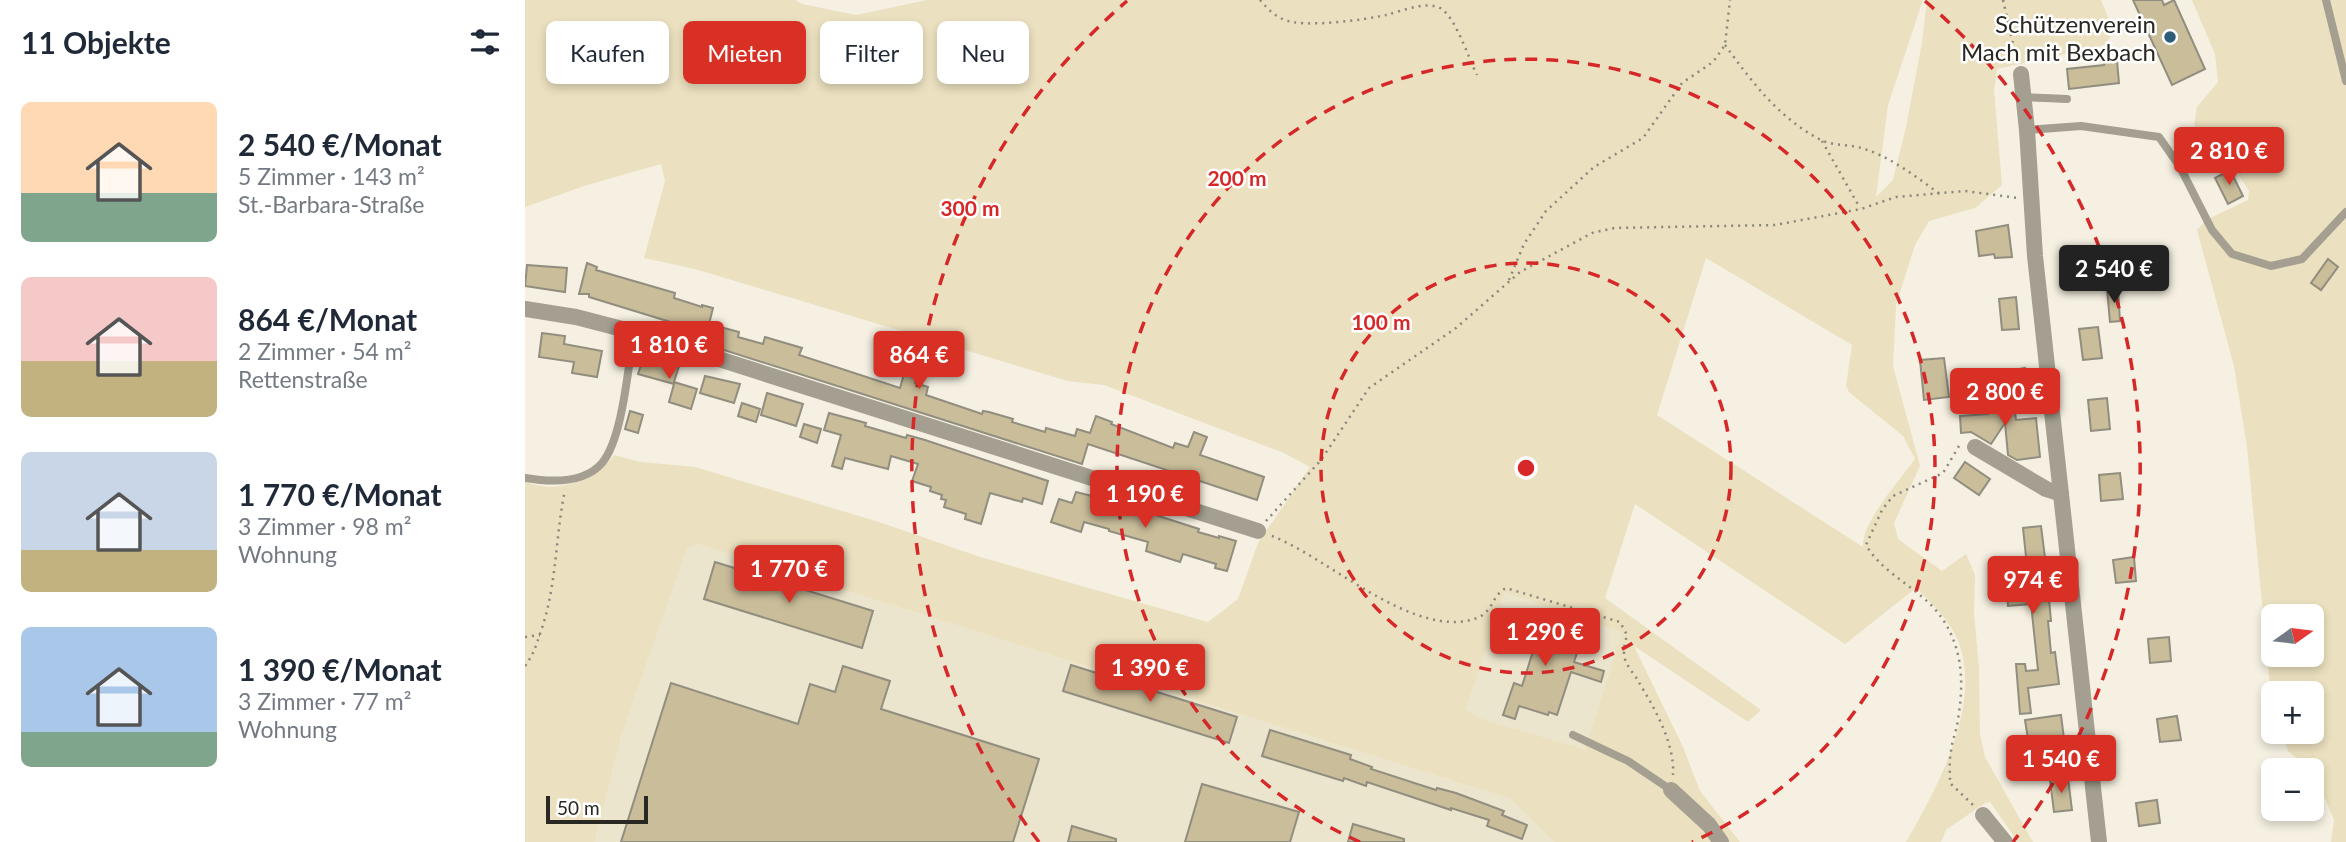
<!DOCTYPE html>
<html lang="de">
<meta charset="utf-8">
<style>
:root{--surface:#fff;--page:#f2f2f3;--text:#1f2937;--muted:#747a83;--accent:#d93025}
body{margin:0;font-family:Lato,sans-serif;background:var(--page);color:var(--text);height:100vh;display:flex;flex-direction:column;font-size:26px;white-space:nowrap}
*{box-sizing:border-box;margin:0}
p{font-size:23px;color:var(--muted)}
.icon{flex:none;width:38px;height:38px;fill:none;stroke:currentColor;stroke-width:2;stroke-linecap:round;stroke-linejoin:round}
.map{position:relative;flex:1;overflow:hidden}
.side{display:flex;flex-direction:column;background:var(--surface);width:525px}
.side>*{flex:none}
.guide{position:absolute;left:21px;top:21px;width:665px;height:63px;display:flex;gap:14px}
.needle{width:46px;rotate:76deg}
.controls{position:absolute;left:1736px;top:604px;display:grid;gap:14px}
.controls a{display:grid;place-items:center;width:63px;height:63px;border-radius:10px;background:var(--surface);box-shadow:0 4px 10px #0003;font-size:35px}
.scale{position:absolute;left:21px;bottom:18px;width:102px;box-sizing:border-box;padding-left:7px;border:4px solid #292822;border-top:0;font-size:19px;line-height:24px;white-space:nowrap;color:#292822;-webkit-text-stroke:5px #fff;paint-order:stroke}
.price{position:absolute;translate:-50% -60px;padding:0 16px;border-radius:7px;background:var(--accent);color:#fff;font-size:23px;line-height:46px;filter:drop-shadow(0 2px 4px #0008)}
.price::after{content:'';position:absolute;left:50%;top:42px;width:21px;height:16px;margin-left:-10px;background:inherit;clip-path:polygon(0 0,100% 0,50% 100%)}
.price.selected{background:#222;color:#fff}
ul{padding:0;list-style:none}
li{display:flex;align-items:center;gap:21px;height:175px;padding:0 21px}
li span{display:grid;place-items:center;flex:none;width:196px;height:140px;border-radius:10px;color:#555}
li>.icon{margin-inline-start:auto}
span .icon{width:84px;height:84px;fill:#fffc;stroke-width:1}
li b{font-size:30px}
h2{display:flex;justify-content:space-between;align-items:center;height:84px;padding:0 21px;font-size:30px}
.tag{padding:0 24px;border-radius:10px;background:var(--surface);box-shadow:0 4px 10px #0003;font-size:24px;line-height:63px}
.tag.selected{background:var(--accent);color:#fff}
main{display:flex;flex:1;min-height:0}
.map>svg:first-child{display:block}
.built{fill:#ece5ce}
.green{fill:#ebe0bf;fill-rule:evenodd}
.building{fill:#c9bd9a;stroke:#918d7f;stroke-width:2}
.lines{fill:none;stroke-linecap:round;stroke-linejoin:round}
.path{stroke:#89867c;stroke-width:2.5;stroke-dasharray:2 5;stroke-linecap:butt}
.lane{stroke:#a49f90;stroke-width:8}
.street{stroke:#a49f90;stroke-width:16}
.ring{fill:none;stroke:#d62828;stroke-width:3.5;stroke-dasharray:12 9}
.poi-dot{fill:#2d5d7b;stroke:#fff;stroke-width:2.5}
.labels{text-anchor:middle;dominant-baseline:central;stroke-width:5;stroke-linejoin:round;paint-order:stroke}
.poi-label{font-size:24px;fill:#292822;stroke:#fff;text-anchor:end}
.centre{fill:#d62828;stroke:#fff;stroke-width:3.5}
.ring-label{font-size:21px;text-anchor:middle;font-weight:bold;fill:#d62828;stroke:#fff;stroke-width:5;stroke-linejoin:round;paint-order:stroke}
</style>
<main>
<section class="side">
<h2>11 Objekte<svg class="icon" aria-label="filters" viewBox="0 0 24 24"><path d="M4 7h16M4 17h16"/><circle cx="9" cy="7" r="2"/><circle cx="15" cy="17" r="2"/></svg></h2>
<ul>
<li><span style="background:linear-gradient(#ffd9b3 65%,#7fa58c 0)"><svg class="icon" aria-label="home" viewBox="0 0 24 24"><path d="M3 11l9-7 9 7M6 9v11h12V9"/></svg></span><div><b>2 540 €/Monat</b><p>5 Zimmer · 143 m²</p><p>St.-Barbara-Straße</p></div></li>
<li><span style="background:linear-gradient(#f6c9c9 60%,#c2b280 0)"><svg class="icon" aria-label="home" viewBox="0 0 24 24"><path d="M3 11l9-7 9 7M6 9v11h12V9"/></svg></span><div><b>864 €/Monat</b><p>2 Zimmer · 54 m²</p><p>Rettenstraße</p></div></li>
<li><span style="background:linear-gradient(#c9d6e8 70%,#c2b280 0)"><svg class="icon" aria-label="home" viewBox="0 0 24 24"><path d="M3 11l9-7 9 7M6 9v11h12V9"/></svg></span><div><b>1 770 €/Monat</b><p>3 Zimmer · 98 m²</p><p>Wohnung</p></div></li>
<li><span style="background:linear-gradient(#a9c7e8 75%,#7fa58c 0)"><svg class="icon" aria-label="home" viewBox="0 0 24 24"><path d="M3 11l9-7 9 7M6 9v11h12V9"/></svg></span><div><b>1 390 €/Monat</b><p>3 Zimmer · 77 m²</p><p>Wohnung</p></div></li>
</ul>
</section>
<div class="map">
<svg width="1821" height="842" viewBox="0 0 1821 842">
<rect width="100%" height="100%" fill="#f5f0e1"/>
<!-- built -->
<g class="built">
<polygon points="172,544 986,799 1029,842 70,842 97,734 162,549"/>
<polygon points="980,591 1097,632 1060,749 960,720 941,709"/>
</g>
<!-- green -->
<g class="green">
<path d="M0,0H270L277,4L331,15L402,0H1398L1363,105L1351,197L1368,180L1381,127L1397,43L1402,0H1576L1589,32L1579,45L1472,69L1469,90L1477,185L1450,208L1404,221L1390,245L1371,305L1368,366L1395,466L1369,523L1373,539L1417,571L1441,554L1450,575L1449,613L1454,668L1455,734L1460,757L1508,842H1493L1465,802L1460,803L1421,830L1416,842H1381C1412,788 1457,707 1434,643C1426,621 1407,604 1391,588L1320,644L1110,504L1080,598L1236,710L1223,722L1109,646L1158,747L1175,791L1215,842H1029L986,799L172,544L162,549L97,734L70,842H0V482C7,484 15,486 22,487C47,487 75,475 89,455L116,462L170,467L354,522L455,557L683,622L713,599L733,543L785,467L759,453L579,385L543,381L170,269L119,258L140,181L136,164L62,185L0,207ZM1181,258L1327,345L1321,386L1324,392L1378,436L1390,459C1375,480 1336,523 1338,547L1132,415ZM980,592L1097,632L1060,749L960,720L941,709Z"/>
<path d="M1667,0H1821V842H1806L1809,820L1789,772L1763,751L1757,732H1787V693H1748V704L1746,697L1722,447L1709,366L1672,230L1681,220L1723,200L1724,191L1705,161L1692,159L1669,125L1672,107L1693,82L1690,54ZM1748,616H1787V654H1748Z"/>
</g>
<!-- building -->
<g class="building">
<polygon points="1608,0 1637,0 1639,5 1649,0 1680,69 1647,85"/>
<polygon points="1592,61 1594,83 1544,89 1542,69 1579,65 1579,62"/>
<polygon points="1705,170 1718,196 1703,204 1690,178"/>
<polygon points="1483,225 1487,257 1470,258 1469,254 1454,256 1451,231"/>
<polygon points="1566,254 1570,286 1551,288 1547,256"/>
<polygon points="1803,259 1813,267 1796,290 1786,283"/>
<polygon points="62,263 72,267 71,270 150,293 149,298 177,307 177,305 188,308 184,324 214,332 213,337 238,344 240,337 277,348 274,355 375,388 379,374 391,378 390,383 403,387 401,395 457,414 458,411 464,412 488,419 487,422 520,432 521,428 550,436 552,429 565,433 571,416 587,422 586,424 648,448 650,443 663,447 669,432 682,437 675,455 739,477 732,500 563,444 557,464 152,335 155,325 64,297 64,294 54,294"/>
<polygon points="2,265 42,268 40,292 0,286"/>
<polygon points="1593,288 1595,321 1585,322 1582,289"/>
<polygon points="1491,297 1494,329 1477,330 1474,299"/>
<polygon points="1573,327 1577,358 1558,360 1554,329"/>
<polygon points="17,333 40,336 39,344 77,351 72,377 47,373 49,362 14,357"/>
<polygon points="119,356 154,366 149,382 172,389 166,409 144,402 149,384 113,374"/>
<polygon points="1419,358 1424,397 1399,400 1395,360"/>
<polygon points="1500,368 1503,395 1486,397 1483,371"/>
<polygon points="180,376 215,384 209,403 175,393"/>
<polygon points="242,393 278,404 271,426 236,415"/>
<polygon points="1488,397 1491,420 1511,418 1515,457 1492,460 1483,455 1480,423 1466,444 1446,432 1436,433 1435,416 1463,414 1461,400"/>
<polygon points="1582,398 1585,429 1566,431 1563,400"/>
<polygon points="217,403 235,409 231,422 213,416"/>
<polygon points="105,411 118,415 113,433 100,429"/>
<polygon points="304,413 341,423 340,426 381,438 382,435 400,440 523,481 517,504 498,498 497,502 465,493 456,524 440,519 441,514 419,507 421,500 416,499 417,495 405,491 406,487 387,481 393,464 366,456 363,469 320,458 317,469 307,466 316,435 299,430"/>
<polygon points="279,424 296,429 292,443 275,437"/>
<polygon points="1440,462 1465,479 1454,495 1429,478"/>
<polygon points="1595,473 1598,499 1576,501 1574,475"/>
<polygon points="551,492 587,501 674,529 673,532 694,538 694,536 711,541 702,571 690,568 691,564 658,554 655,562 621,551 623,542 584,531 584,529 559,522 556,532 526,522 534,499 547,503"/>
<polygon points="1516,526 1520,558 1513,559 1516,589 1523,589 1526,621 1523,621 1526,653 1530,652 1534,684 1503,688 1506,713 1495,714 1491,664 1500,664 1501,671 1513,670 1506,604 1483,606 1482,592 1477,593 1476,581 1480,581 1479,568 1502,566 1498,528"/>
<polygon points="1609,557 1611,581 1591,583 1588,560"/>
<polygon points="190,562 348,611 337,648 179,599"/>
<polygon points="983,615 1044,634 1044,637 1056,641 1049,662 1079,671 1076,682 1046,672 1032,715 1024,712 1023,715 994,706 990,719 978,715 989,683 997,686 1010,645 977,634"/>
<polygon points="1644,637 1646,661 1625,663 1623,639"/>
<polygon points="546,665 712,717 704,743 538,691"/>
<polygon points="318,666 365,681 356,709 514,759 488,842 96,842 146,683 273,724 285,684 310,692"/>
<polygon points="1536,715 1540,747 1505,752 1500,720"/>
<polygon points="1652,716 1656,740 1635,742 1632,719"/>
<polygon points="745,730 826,755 825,759 847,767 846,769 911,790 912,788 931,793 979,811 977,815 1002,825 997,839 962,826 964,820 926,808 926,810 842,782 841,786 819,778 818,781 737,756"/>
<polygon points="1543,778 1547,810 1529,812 1525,780"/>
<polygon points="677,784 774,812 765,842 660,842"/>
<polygon points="1632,800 1635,823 1614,826 1611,803"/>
<polygon points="828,824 879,839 879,842 823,842"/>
<polygon points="547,826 591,839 591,842 543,842"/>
</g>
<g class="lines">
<!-- path -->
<g class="path">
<path d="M735,0C742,8 749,16 760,20C779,28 839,20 861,15C877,11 902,0 917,9C932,21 943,57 952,75"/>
<polyline points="1478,0 1492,61"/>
<path d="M1200,45C1227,82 1253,117 1294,139C1306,146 1323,144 1336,148C1365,156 1391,177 1415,194"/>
<polyline points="1297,141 1335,208"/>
<polyline points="984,280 999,244 1021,211 1069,167 1118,138 1157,83 1188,62 1200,45 1205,0"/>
<path d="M1434,446L1418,473L1368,496L1357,510L1341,545C1356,571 1387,585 1408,607C1437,639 1440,678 1433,719C1432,730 1427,740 1426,751C1424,761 1425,773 1425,783L1448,805"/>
<polyline points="741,521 796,460 844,388 931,328 995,272 1067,233 1089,228 1250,225 1336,209 1371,197 1440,191 1493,198"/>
<path d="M747,536C804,558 890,641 952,618C968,612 967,595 981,588L1095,622L1102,635C1100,643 1097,653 1101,662C1104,669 1110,675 1113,681C1129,707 1150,743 1148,775"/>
<polyline points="0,637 15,635"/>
<path d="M0,666C9,654 11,645 16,631C32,585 30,538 40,490"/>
</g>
<!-- lane -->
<g class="lane">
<polyline points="1801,0 1821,81"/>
<polyline points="1498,97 1542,99"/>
<polyline points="1502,130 1556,126 1634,137 1655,167 1687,230 1707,254 1746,266 1777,259 1821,212"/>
<path d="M0,478C24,482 59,484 77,463C98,438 103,366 109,332"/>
<polyline points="1048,735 1103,761 1146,790"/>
</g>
<!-- street -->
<g class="street">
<polyline points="1496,74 1502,130 1510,256 1574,842"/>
<polyline points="0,309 51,317 109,332 733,531"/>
<polyline points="1450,447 1521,489 1536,494"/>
<polyline points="1146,790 1184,825 1196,842"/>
<polyline points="1458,815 1480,842"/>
</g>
</g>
<!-- distance rings -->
<g class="ring">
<circle cx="1001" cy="468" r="205"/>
<path d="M835 842A409 409 0 1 1 1167 842"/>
<path d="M514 842A614 614 0 0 1 602 1M1400 1A614 614 0 0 1 1488 842"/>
</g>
<!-- markers -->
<circle class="poi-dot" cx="1645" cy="37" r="7"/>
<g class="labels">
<!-- poi labels -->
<g class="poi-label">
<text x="1631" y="23">Schützenverein<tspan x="1631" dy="28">Mach mit Bexbach</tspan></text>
</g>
</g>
<circle cx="1001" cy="468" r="10" class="centre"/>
<g class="ring-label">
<text x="712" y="186">200 m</text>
<text x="445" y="216">300 m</text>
<text x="856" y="330">100 m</text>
</g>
</svg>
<div class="controls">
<a><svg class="needle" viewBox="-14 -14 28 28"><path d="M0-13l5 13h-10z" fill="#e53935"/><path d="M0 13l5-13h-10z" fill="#747a83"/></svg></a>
<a>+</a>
<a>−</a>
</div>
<div class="scale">50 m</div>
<b class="price" style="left:1704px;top:187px">2 810 €</b>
<b class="price selected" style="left:1589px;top:305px">2 540 €</b>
<b class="price" style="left:144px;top:381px">1 810 €</b>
<b class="price" style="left:394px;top:391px">864 €</b>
<b class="price" style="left:1480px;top:428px">2 800 €</b>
<b class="price" style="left:620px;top:530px">1 190 €</b>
<b class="price" style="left:264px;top:605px">1 770 €</b>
<b class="price" style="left:1508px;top:616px">974 €</b>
<b class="price" style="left:1020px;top:668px">1 290 €</b>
<b class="price" style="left:625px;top:704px">1 390 €</b>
<b class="price" style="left:1536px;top:795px">1 540 €</b>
<div class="guide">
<a class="tag">Kaufen</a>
<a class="tag selected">Mieten</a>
<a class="tag">Filter</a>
<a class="tag">Neu</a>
</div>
</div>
</main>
